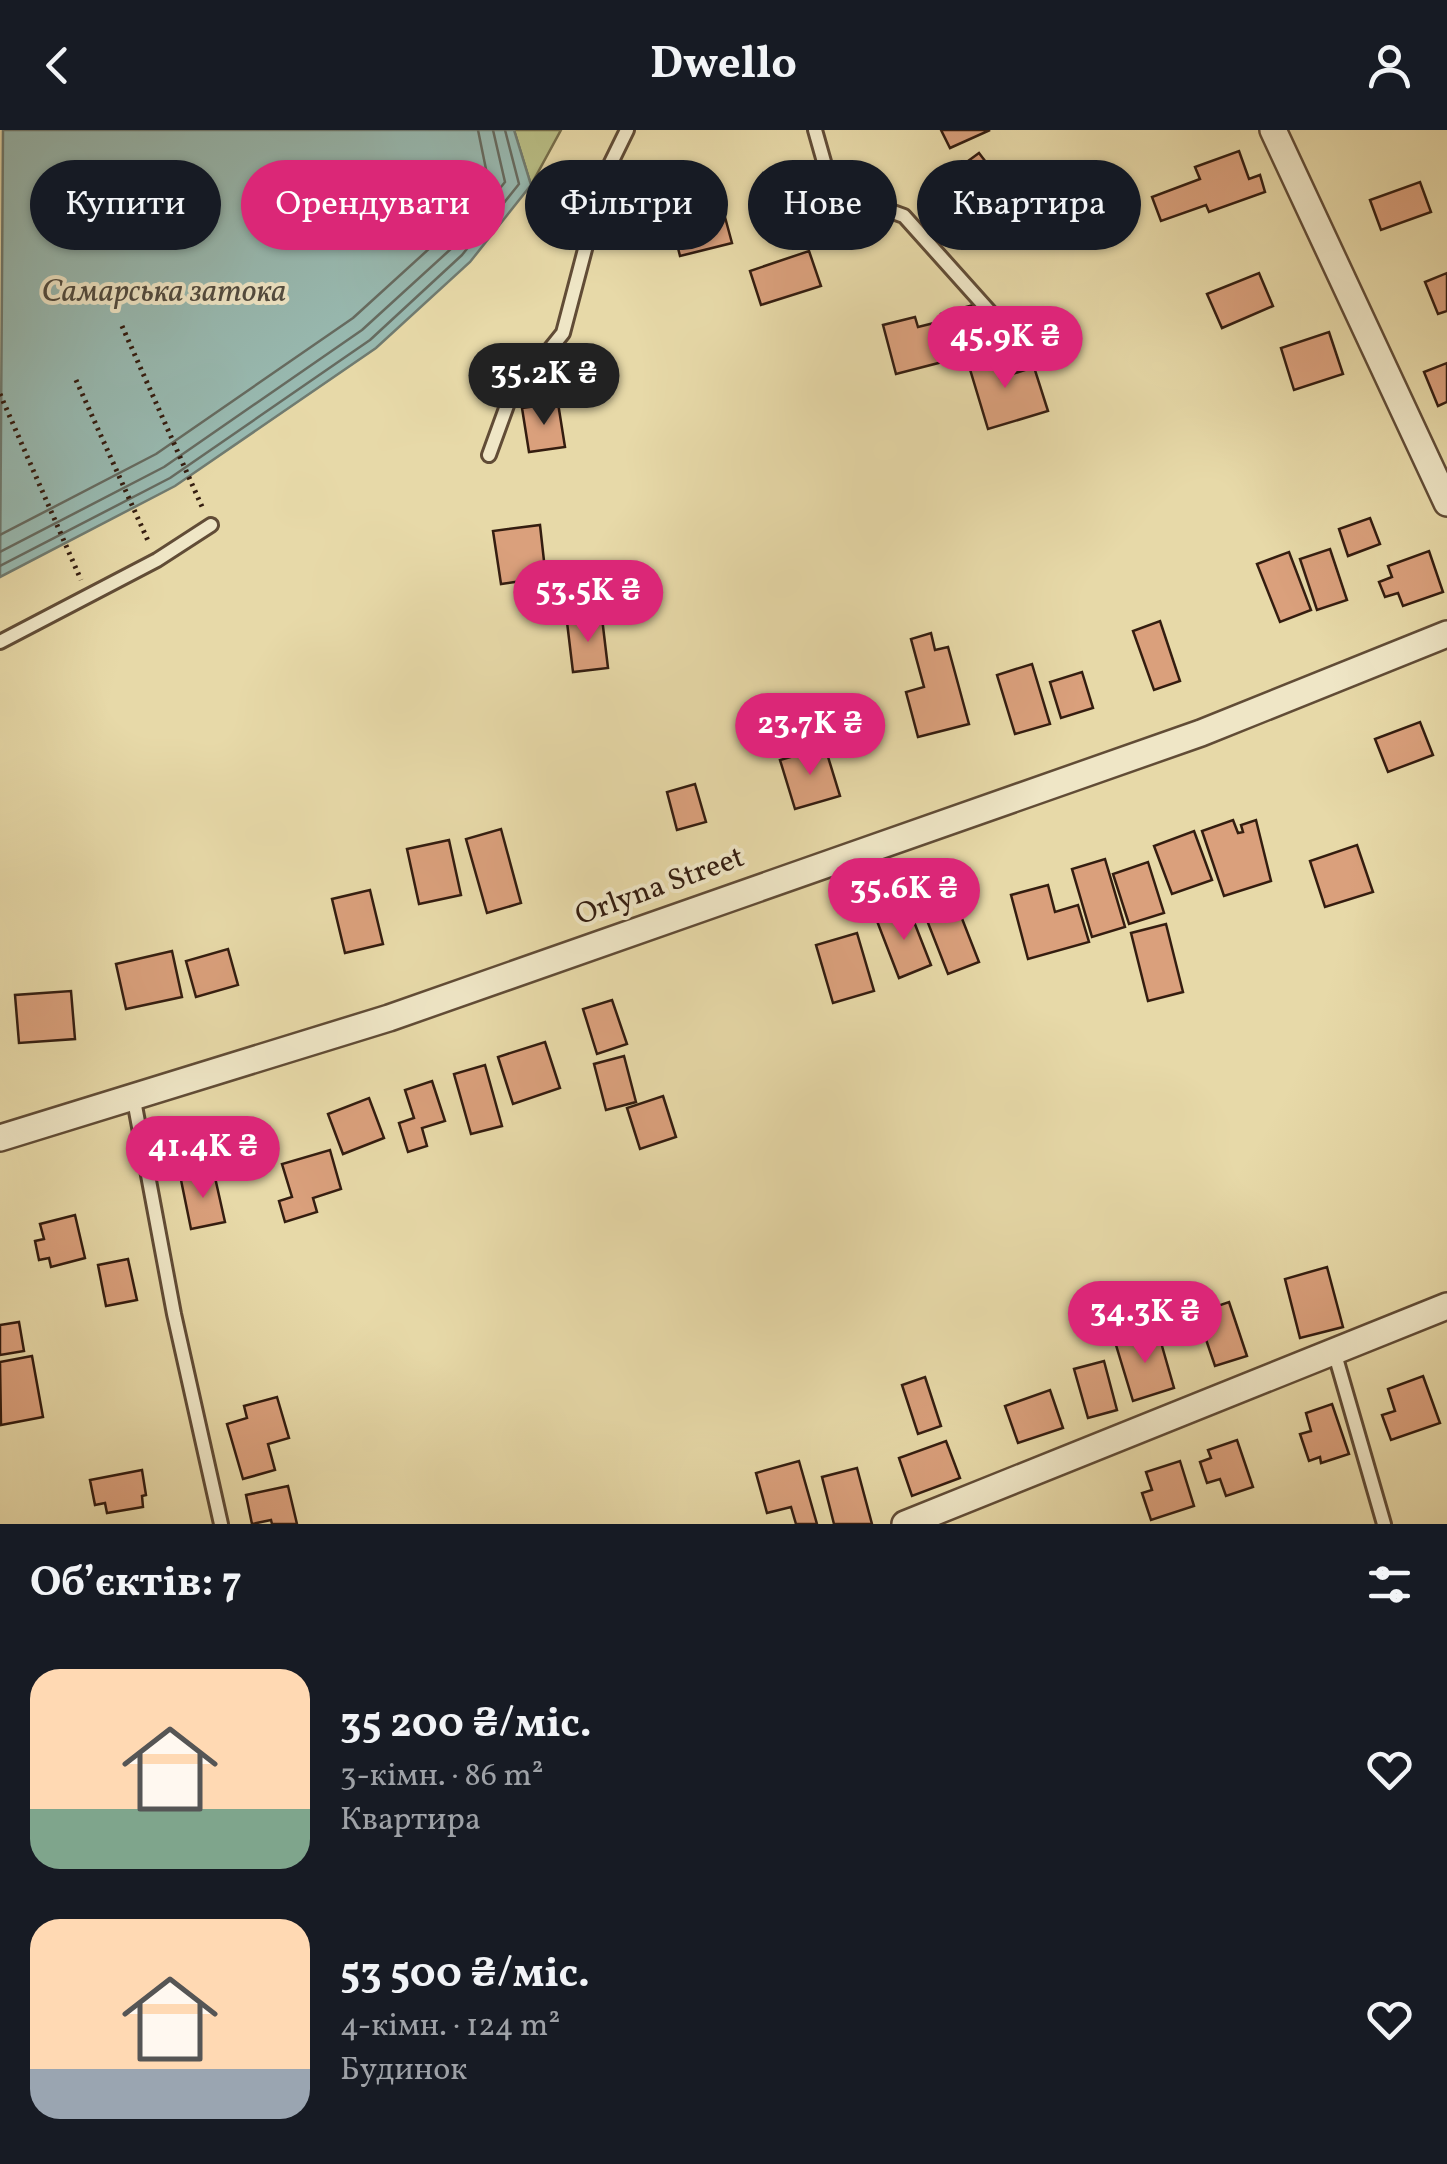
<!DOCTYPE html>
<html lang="uk">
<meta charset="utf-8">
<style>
:root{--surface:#171b24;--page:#242831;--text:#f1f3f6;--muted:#9ea1a6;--accent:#db2777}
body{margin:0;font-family:Vollkorn,serif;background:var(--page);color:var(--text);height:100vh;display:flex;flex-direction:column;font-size:38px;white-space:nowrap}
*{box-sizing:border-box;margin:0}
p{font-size:32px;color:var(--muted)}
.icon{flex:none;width:55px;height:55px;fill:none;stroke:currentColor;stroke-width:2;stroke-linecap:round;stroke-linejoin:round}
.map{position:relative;height:1394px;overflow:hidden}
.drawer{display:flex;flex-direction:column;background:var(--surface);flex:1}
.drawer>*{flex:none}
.guide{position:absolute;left:30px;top:30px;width:1388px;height:90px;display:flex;gap:20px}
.price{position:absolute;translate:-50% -85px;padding:0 22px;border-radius:35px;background:var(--accent);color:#fff;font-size:32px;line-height:65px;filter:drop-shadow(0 2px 5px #0008)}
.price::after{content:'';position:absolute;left:50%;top:60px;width:30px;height:22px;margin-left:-15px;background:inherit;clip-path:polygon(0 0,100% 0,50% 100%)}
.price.current{background:#222;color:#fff}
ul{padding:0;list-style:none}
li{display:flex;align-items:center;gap:30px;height:250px;padding:0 30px}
li span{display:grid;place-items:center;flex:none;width:280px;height:200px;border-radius:30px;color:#555}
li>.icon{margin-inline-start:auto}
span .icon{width:120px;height:120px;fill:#fffc;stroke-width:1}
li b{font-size:42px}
h2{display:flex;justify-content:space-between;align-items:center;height:120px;padding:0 30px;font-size:42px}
.tag{padding:0 35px;border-radius:45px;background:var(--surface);box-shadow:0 2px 8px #0004;font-size:35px;line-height:90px}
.tag.current{background:var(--accent);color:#fff}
header{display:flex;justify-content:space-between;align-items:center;height:130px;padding:0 30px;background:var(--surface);font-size:45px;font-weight:700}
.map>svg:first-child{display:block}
.green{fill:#b9be85;stroke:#766e4a;stroke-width:2.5}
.water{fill:#98b9b0;stroke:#707b70;stroke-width:2.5}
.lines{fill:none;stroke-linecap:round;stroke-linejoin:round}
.shore{stroke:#666b60;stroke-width:2.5}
.building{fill:#daa07c;stroke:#341d10;stroke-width:2.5}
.service-casing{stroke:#614c36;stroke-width:18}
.minor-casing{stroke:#614c36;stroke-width:30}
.path{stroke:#341d10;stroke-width:5;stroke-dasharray:2.5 5;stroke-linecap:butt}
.service{stroke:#efe6c6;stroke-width:12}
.minor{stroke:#efe6c6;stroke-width:25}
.labels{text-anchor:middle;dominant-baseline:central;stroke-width:8;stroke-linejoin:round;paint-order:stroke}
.street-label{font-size:30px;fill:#341d10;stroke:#efe6c6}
.water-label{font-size:32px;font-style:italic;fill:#524c40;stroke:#efe6c6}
</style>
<header><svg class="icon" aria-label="back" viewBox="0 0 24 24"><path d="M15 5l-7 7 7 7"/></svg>Dwello<svg class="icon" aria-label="person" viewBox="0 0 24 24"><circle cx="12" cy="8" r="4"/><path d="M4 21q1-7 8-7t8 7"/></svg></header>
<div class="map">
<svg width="1447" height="1394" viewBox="0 0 1447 1394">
<rect width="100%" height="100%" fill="#e7d9a8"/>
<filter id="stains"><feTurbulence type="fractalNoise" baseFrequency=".002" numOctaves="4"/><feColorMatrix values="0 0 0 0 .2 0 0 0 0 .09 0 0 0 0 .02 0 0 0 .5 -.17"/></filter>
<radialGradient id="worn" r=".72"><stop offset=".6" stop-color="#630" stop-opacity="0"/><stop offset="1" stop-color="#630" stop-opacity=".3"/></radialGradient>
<!-- green -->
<polygon class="green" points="514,0 561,0 531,55"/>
<!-- water -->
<polygon class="water" points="3,0 514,0 531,55 470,132 376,218 175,356 0,447"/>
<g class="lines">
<!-- shore -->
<g class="shore">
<polyline points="0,405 156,324 353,188 442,107 488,49 478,0"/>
<polyline points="0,422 164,337 362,200 453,117 505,52 493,0"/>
<polyline points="0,436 170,348 370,210 462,125 519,54 505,0"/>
</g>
</g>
<!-- building -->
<g class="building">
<polygon points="941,0 990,0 950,18"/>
<polygon points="1239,21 1249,49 1260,45 1265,62 1209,82 1206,75 1161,91 1152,67 1200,49 1195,37"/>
<polygon points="979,23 995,44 953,74 938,53"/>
<polygon points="1420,52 1431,82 1381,100 1370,70"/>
<polygon points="719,65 732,113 680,126 668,78"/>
<polygon points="873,78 881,98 854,108 846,87"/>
<polygon points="809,121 821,156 761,175 750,141"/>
<polygon points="1259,143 1273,176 1222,198 1207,164"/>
<polygon points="1447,143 1447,181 1438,184 1425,152"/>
<polygon points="973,175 975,184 984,182 989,200 963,207 965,214 947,218 950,230 896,244 883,195 915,187 918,197 942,191 941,184"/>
<polygon points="1329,202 1343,244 1294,260 1281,218"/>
<polygon points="991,219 1000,248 1034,237 1048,281 988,299 966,226"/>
<polygon points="1447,233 1447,272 1438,276 1424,242"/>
<polygon points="558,273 565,317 529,322 522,278"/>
<polygon points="1370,388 1380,414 1348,426 1339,399"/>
<polygon points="540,395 549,476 526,479 522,451 501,454 493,401"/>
<polygon points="1330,419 1347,470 1317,480 1300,429"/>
<polygon points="1429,421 1443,462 1403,476 1398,463 1385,467 1379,452 1392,447 1388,436"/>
<polygon points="1289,422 1311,480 1280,492 1257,434"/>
<polygon points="602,488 608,538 573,542 567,492"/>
<polygon points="1160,491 1180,551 1154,560 1133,501"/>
<polygon points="931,503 935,520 948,517 969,594 918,607 906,562 924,557 911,509"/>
<polygon points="1032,534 1050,594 1015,604 997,545"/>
<polygon points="1082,542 1093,578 1061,588 1050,552"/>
<polygon points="1420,592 1433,625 1388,642 1375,609"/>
<polygon points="825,617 840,666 795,679 780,630"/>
<polygon points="695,654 706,692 677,700 667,662"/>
<polygon points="1233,690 1238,703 1243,702 1241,695 1256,690 1271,751 1224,766 1202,701"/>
<polygon points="501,699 521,773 487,783 466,709"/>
<polygon points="1194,701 1212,750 1172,764 1154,716"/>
<polygon points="449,710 461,765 419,774 407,719"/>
<polygon points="1357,715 1373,762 1325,777 1310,731"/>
<polygon points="1105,729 1125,797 1092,807 1072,739"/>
<polygon points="1148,732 1164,783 1129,794 1113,744"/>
<polygon points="1048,755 1055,782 1078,775 1089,812 1028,829 1011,765"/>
<polygon points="370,760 383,814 345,823 332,769"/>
<polygon points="952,763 979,832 948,844 921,775"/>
<polygon points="909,779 931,835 899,848 877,791"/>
<polygon points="1166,794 1183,862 1148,871 1131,803"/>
<polygon points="857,803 874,861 833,873 816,815"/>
<polygon points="228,819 238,855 196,867 186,831"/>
<polygon points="172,821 182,867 126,879 116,834"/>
<polygon points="71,861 75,909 19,913 15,865"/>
<polygon points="612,870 627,914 597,924 583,879"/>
<polygon points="545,912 560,958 513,974 498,927"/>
<polygon points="624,926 636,972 606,980 594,934"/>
<polygon points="485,935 502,996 471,1004 454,944"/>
<polygon points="432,951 445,991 422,998 427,1016 408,1022 399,993 414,988 405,960"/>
<polygon points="663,966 676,1007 640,1019 627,978"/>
<polygon points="369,968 384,1008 343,1024 328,984"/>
<polygon points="330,1020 341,1059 313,1068 317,1082 285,1092 279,1071 292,1067 282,1034"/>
<polygon points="214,1043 225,1092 191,1099 181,1050"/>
<polygon points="75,1085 85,1128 51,1137 49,1128 39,1130 35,1111 44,1109 40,1094"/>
<polygon points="128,1129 137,1170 106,1176 98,1135"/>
<polygon points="1327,1137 1343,1197 1300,1208 1285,1149"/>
<polygon points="1229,1172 1247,1226 1215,1236 1197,1183"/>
<polygon points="19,1192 24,1221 0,1225 0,1195"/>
<polygon points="1158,1202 1174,1258 1133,1271 1116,1215"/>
<polygon points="32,1226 43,1287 1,1295 0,1232"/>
<polygon points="1104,1231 1117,1280 1088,1288 1074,1239"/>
<polygon points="1423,1246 1440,1293 1391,1310 1382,1285 1395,1281 1388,1259"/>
<polygon points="925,1247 941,1296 918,1304 902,1255"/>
<polygon points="1050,1260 1063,1298 1018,1313 1005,1276"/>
<polygon points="277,1267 289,1308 268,1314 275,1340 243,1349 227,1294 247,1288 244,1276"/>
<polygon points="1332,1274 1349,1324 1321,1333 1320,1327 1309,1331 1300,1304 1311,1301 1306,1283"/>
<polygon points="1237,1310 1253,1357 1226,1366 1220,1349 1207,1353 1200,1332 1211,1328 1208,1320"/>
<polygon points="946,1311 960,1348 912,1366 899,1328"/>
<polygon points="799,1331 817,1394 796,1394 791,1377 767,1383 756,1343"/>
<polygon points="1180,1331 1194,1376 1151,1390 1142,1363 1152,1360 1146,1342"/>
<polygon points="857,1338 872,1394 834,1394 822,1347"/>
<polygon points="142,1340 146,1365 142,1366 143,1377 107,1383 105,1373 95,1375 90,1350"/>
<polygon points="288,1356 297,1394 272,1394 271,1390 252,1394 246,1365"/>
</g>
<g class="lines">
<defs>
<g id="service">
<polyline points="815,0 832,60 904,86 990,182"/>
<polyline points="489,325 509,270 563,203 604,47 627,0"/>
<polyline points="0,512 157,430 211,395"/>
<polyline points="133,965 174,1184 221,1394"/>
<polyline points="1334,1221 1384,1394"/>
</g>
<g id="minor">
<polyline points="1273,0 1447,373"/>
<polyline points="0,1008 389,888 1201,603 1447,504"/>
<polyline points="905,1394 1447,1176"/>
</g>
</defs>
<!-- service casing -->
<use href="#service" class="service-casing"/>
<!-- minor casing -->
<use href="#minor" class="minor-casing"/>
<!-- path -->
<g class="path">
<polyline points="122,196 203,379"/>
<polyline points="76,250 149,413"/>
<polyline points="0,264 81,450"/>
</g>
<!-- service -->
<use href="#service" class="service"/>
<!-- minor -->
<use href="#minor" class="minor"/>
</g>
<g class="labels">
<!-- street labels -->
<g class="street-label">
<text transform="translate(660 757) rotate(-20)">Orlyna Street</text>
</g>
<!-- water labels -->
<g class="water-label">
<text x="164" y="163">Самарська затока</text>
</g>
</g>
<rect width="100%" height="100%" filter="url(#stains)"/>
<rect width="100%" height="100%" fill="url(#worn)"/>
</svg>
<b class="price" style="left:1005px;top:261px">45.9K ₴</b>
<b class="price current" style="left:544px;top:298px">35.2K ₴</b>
<b class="price" style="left:588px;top:515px">53.5K ₴</b>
<b class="price" style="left:810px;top:648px">23.7K ₴</b>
<b class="price" style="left:904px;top:813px">35.6K ₴</b>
<b class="price" style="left:203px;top:1071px">41.4K ₴</b>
<b class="price" style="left:1145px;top:1236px">34.3K ₴</b>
<div class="guide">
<a class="tag">Купити</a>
<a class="tag current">Орендувати</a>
<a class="tag">Фільтри</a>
<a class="tag">Нове</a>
<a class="tag">Квартира</a>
</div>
</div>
<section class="drawer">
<h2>Об’єктів: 7<svg class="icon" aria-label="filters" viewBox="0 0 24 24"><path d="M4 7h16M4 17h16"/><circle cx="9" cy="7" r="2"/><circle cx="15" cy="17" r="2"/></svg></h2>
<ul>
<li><span style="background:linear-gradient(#ffd9b3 70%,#7fa58c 0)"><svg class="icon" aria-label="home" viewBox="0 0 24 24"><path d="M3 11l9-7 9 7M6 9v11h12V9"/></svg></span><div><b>35 200 ₴/міс.</b><p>3-кімн. · 86 m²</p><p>Квартира</p></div><svg class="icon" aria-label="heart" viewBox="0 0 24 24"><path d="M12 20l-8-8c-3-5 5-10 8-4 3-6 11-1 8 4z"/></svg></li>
<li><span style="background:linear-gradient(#ffd9b3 75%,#9aa5b1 0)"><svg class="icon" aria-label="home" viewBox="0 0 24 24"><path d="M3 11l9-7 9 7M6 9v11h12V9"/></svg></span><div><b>53 500 ₴/міс.</b><p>4-кімн. · 124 m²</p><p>Будинок</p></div><svg class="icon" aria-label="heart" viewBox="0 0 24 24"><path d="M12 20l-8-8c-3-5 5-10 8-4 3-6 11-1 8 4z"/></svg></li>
</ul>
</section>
